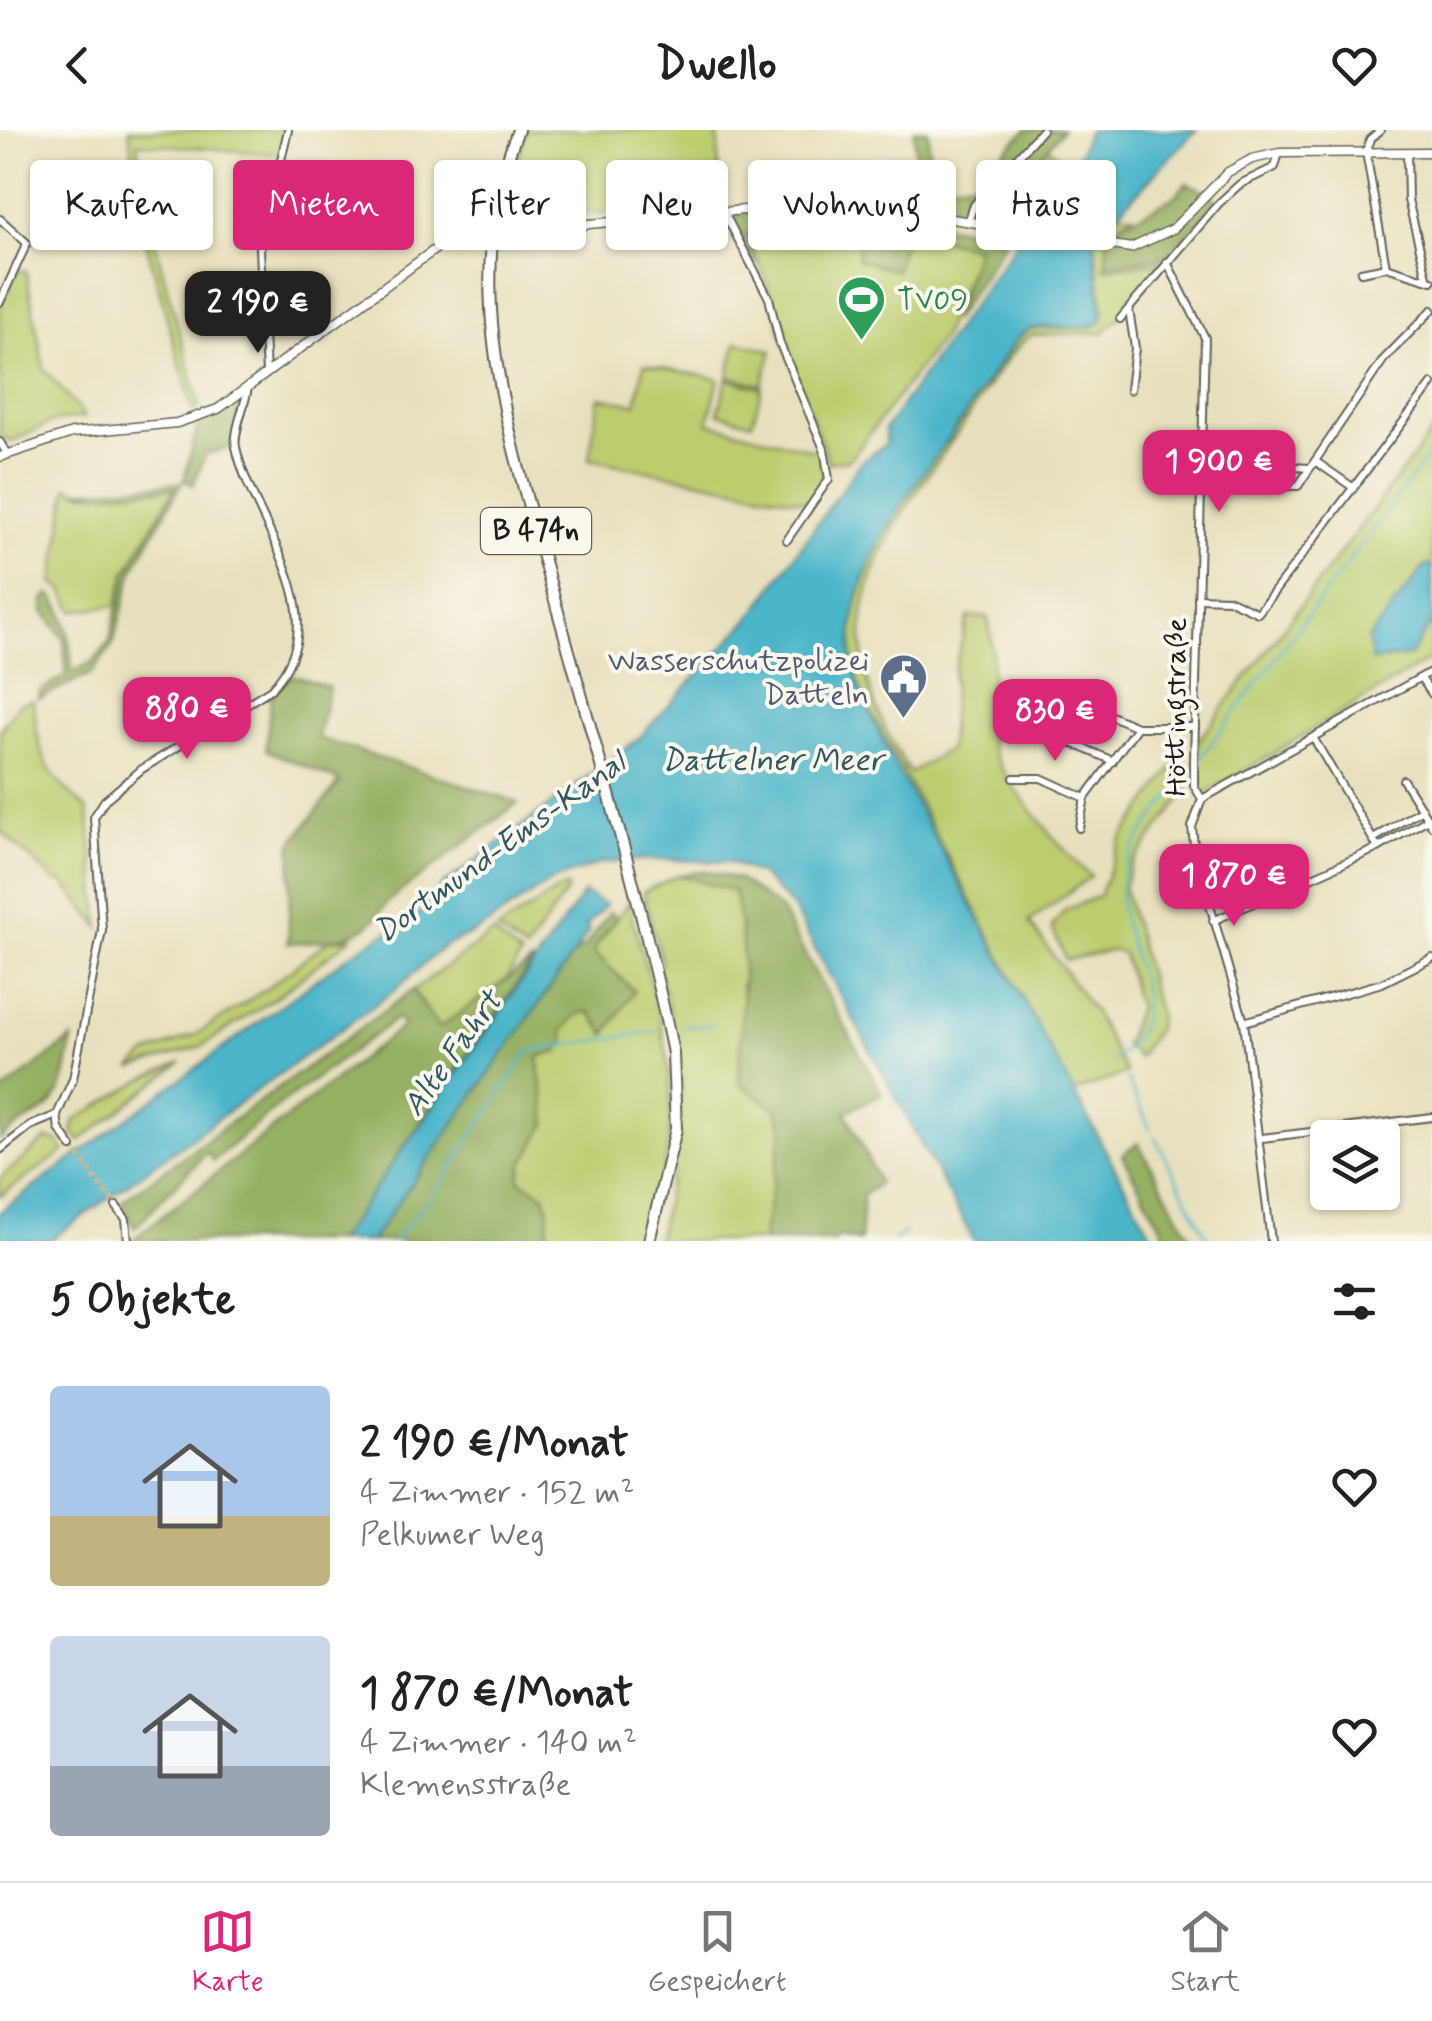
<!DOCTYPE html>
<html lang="de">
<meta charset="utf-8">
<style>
:root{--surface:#fff;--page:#f6f6f6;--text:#222;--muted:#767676;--line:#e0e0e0;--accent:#db2777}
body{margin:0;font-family:Mynerve,sans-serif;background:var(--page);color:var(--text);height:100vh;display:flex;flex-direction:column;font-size:38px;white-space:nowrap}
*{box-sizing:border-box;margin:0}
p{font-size:32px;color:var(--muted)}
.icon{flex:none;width:55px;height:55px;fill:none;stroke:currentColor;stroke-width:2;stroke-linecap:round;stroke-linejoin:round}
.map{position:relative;height:1111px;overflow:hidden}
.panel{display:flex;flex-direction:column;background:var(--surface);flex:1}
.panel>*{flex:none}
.guide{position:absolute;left:30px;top:30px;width:1372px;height:90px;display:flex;gap:20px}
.fabs{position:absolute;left:1310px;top:990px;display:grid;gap:20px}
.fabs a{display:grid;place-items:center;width:90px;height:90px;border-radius:10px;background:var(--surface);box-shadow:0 2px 8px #0004;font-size:50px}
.price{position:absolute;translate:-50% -85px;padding:0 22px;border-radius:20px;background:var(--accent);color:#fff;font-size:32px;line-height:65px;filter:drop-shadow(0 2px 5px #0008)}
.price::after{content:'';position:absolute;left:50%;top:60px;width:30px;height:22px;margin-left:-15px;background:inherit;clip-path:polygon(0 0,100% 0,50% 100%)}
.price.current{background:#222;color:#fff}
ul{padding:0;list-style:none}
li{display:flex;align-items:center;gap:30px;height:250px;padding:0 50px}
li span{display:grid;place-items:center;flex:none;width:280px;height:200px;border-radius:10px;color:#555}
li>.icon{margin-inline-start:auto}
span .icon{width:120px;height:120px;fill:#fffc;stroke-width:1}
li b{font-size:42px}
h2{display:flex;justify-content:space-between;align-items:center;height:120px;padding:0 50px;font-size:42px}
.pill{padding:0 35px;border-radius:10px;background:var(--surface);box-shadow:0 2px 8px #0004;font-size:35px;line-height:90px}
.pill.current{background:var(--accent);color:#fff}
header{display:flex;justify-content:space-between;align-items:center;height:130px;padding:0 50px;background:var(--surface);font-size:45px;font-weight:800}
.tabs{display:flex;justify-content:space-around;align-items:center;height:140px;border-top:2px solid var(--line);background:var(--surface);font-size:28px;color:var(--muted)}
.tabs a{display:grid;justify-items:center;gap:5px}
.tabs .current{color:var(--accent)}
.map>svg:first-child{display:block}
.green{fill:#bccd70;stroke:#6c7446;stroke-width:2.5}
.forest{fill:#95b062;stroke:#58663f;stroke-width:2.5}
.water{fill:#4bb5c9;stroke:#346872;stroke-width:2.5}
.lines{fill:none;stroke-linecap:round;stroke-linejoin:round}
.stream{stroke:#4bb5c9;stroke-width:2.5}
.minor-tunnel{stroke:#beb99d;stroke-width:6;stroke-dasharray:6 3;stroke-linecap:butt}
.minor-casing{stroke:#636154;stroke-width:10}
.tertiary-casing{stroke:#636154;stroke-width:11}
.primary-casing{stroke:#636154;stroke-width:14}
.minor{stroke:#fff;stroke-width:6}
.tertiary{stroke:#fff;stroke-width:8}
.primary{stroke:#fff;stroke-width:10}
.labels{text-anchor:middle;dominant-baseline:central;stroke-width:8;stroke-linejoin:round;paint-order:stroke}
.shield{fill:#fbf7ec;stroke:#5f5e5a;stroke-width:2.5}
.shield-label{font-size:28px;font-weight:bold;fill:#1c1c1c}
.leisure-label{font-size:30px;fill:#27864d;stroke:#fbf7ec;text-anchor:start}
.service-label{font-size:30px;fill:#4e5e75;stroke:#fbf7ec;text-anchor:end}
.street-label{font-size:30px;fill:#1c1c1c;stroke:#fbf7ec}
.water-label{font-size:32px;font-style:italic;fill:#2f5961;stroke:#fbf7ec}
</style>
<header><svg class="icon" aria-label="back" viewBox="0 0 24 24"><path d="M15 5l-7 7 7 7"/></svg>Dwello<svg class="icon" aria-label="heart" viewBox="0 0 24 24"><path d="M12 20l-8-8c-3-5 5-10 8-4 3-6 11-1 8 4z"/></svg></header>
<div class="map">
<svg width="1432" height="1111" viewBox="0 0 1432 1111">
<rect width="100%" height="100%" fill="#fbf7ec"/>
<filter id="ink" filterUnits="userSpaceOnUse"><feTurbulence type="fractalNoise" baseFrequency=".01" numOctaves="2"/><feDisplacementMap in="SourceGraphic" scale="20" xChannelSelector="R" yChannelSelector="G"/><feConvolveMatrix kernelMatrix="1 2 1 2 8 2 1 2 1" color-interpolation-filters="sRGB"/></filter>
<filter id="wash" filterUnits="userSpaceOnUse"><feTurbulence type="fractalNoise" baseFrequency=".0048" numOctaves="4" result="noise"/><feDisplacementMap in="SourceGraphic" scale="40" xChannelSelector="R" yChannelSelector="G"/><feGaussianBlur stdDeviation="2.25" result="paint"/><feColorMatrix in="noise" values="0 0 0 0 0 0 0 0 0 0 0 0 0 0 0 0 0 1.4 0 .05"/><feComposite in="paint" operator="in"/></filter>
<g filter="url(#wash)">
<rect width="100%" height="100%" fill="#e7e0bd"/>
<!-- green -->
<g class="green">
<polygon points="129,0 286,0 279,24 137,13 153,106 200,277 193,281 143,101"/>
<polygon points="526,0 718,0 719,71 591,84 522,47 513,48 508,69 513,83 581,85 515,88 506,83 505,71"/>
<polygon points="1048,18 1065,32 1028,86 1006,70"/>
<path d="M1119,82L1133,85L1109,101L1106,138L1163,132L1158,140L1123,184L1102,203L1031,205C1001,229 981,270 959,301C873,421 817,497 910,643L949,619L954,540L968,487H987C1001,529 981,575 992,618C998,644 1068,728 1091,746L1029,792L1094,882L1126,943L1073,963L863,567C859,552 853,538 852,524C847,416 957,297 1015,212L1028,199L1091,198L1099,193L1104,179L1092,114Z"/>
<polygon points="798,93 859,105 857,129 896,141 905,100 978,118 942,208 850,329 829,333 786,218 766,149 746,105"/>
<polygon points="18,140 26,141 44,239 85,287 54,291 11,312 0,307 0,175"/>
<polygon points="737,212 772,221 762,255 728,246"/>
<polygon points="644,234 719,249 708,293 820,322 823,348 808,372 589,329 599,267 636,274"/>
<polygon points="727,249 762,258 752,293 718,283"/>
<polygon points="1432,302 1432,528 1204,665 1198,653 1198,611"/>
<polygon points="68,357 84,364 175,357 126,443 117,475 74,481 63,460 53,453"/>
<path d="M33,570C40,631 42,639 88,680L100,797L62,751L56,752L0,701V600L20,573Z"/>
<polygon points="1182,625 1186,662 1131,735 1124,758 1159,886 1156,901 1138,927 1125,915 1138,878 1123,824 1113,820 1066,830 1052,797 1065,780 1099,766 1121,709"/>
<path d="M679,745L734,761L736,770L747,836L741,856L783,998L762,1111H657C680,1010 691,937 657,837L662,834L643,762Z"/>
<polygon points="565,756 568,759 526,821 497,800"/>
<path d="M628,772C652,861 686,947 663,1040C659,1057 658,1071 643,1081L641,1111H547L549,1080L519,1050L523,1033L547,993L538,927L576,885L589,881L606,904L593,821Z"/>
<polygon points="493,803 521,826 505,851 439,899 413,860"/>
<polygon points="351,808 279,865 202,916 131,939 147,924 195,905 266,859 329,810"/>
<polygon points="182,932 80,1011 72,1001 75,990 144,949"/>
<polygon points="46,1009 58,1011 64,1021 0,1066 0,1048"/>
</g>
<!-- forest -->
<g class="forest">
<polygon points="914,0 928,0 931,55 973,52 1026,0 1062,0 1007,69 1024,84 1017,92 992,88 970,77 964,84 954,84 819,66 820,60 829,57 917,50"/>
<polygon points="1186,53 1213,64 1216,72 1167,127 1105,135 1109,101 1176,66"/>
<polygon points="819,78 996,103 995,108 1005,111 953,191 977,118 906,100 896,141 857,129 859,105 798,93 746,105 758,132 753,132 732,90 739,84"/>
<polygon points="237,270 244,270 234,316 206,324 193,355 184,350 199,290"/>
<path d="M182,353L133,440L113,514L92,543L38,569L40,561L66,545L64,509L44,482V469L50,464C68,480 71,519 72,542L94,531L109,513L126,443L175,358L98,364L75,361Z"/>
<path d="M292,545L329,557L318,608L518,673L388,771C365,812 331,810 288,813L292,713L340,651L266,620L271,566Z"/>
<path d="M705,741L740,750L780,779L882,964L846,982L879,1053L863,1065L860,1111L838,1107L835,1111H762L783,998L777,980L739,953C740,888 750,825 734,761L679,745Z"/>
<polygon points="610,782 616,787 593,821 634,861 606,904 589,881 576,885 563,901 565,912 558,922 538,927 547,993 523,1033 519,1050 544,1064 549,1080 547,1111 371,1111 576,821 584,818"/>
<polygon points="533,831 338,1111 131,1111 403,896 397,888 278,976 213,1031 207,1022 134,1098 122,1071 413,860 439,898"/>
<path d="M72,909C68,930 66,963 47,978C31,990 16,994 0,1010V963Z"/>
<polygon points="1138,1013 1193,1111 1169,1111 1122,1025"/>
</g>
<!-- water -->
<g class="water">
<path d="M1088,0H1196L1094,108L1103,190C1081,206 1046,187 1022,204C997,232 978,267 956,298C908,366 849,435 852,523C853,554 880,603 895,635L1155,1111H974L793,778L761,745L730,732L650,729L601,733L553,750L474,803L444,816L394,861L49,1111H0V1082L354,822L421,782L443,755L637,610L752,486L861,332L886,314L885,299L1055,58L1080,22Z"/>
<polygon points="1426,435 1432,437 1432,492 1410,526 1372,531 1368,509"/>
<polygon points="584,763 606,775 586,796 589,800 576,821 371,1111 338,1111"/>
</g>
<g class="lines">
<!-- stream -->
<g class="stream">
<polyline points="1195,635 1432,321"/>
<polyline points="682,898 714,894"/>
<path d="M1112,931C1187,876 1107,816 1123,746C1132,707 1167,673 1190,642"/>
<polyline points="1127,949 1150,999"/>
<polyline points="1155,1007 1209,1111"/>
<polyline points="394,1111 442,1053 528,921 657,901"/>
<polyline points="894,1111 905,1102"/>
</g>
</g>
</g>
<g filter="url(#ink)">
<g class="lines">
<!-- minor-tunnel -->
<polyline class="minor-tunnel" points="72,1017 116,1076"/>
<defs>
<g id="minor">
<polyline points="1381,0 1370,9 1366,22 1386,137"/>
<polyline points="1407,22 1408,70 1427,147"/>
<polyline points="720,75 769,168 780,214 824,319 829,349 787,410"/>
<polyline points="0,89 27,113 0,172"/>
<polyline points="968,92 974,75 1042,0"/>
<polyline points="1167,132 1205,208 1194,631 1194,656 1202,669 1192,697 1195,724 1244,892 1271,1111"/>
<polyline points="1361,142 1386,137 1432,151"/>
<polyline points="1129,180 1135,218 1130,260"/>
<polyline points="1120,189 1219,73 1240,54 1275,37 1279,23"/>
<polyline points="266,244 260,119 288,0"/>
<polyline points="0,312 7,324"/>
<polyline points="1315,331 1351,356"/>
<polyline points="1201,356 1298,356 1384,229 1432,180"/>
<polyline points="1260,358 1261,338 1266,335 1309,338"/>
<polyline points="1198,468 1228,469 1258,483 1432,254"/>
<polyline points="1421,548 1432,564"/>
<polyline points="1028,558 1046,558 1137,597 1195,597"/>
<polyline points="1026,601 1040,599 1113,631"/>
<polyline points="1014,648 1041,648 1085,668"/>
<polyline points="1403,650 1432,696"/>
<polyline points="1202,669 1432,541"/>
<polyline points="1079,698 1085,668 1137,597"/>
<polyline points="1375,708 1422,679"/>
<polyline points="1378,718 1428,689"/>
<polyline points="1213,791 1378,718 1314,609"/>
<polyline points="1244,892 1382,853 1432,828"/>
<polyline points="1262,1008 1432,987"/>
<path d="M72,1017L59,999L57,985L73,949L102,800L94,687L105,670L142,639L271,559C342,485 252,394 236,317C233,301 246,274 248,257"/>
<polyline points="0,1020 30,996 57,985"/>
<polyline points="116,1076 126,1089 128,1111"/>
</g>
<g id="tertiary">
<polyline points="465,98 498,67"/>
<polyline points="0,327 72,303 177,293 218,279 460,101 522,100 823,73 878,77 1131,118 1173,99 1228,42 1252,29 1279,23 1432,22"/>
</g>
<path id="primary" d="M518,0C456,154 511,309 552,460C594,613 641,767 673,923L676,999L649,1111"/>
</defs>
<!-- minor casing -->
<use href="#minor" class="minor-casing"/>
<!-- tertiary casing -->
<use href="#tertiary" class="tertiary-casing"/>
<!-- primary casing -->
<use href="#primary" class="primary-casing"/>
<!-- minor -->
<use href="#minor" class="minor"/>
<!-- tertiary -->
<use href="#tertiary" class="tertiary"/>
<!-- primary -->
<use href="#primary" class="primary"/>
</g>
</g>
<!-- icons -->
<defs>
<symbol id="stadium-pin" viewBox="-11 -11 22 30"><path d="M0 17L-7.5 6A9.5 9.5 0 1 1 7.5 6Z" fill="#2e9e5b" stroke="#fbf7ec"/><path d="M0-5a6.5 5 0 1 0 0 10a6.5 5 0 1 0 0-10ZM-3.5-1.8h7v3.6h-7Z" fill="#fff"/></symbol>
<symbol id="civic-pin" viewBox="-11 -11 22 30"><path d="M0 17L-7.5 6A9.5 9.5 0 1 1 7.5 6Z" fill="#5c6f8a" stroke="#fbf7ec"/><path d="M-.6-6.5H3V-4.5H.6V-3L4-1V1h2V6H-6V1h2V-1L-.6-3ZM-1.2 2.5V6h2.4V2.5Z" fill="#fff"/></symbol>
</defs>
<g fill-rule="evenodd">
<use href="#stadium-pin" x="834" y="142" width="55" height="75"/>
<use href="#civic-pin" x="876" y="520" width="55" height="75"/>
</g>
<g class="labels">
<!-- shield labels -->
<rect class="shield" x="481" y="378" width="110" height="46" rx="8"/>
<g class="shield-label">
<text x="536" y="401">B 474n</text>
</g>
<!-- leisure labels -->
<g class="leisure-label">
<text x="897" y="170">TV09</text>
</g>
<!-- service labels -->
<g class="service-label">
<text x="869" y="531">Wasserschutzpolizei<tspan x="869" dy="34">Datteln</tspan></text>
</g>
<!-- street labels -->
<g class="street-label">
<text transform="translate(1176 577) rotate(-90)">Höttingstraße</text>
</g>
<!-- water labels -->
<g class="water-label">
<text x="772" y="631">Dattelner Meer</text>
<text transform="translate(500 718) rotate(-36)">Dortmund-Ems-Kanal</text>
<text transform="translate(453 924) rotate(-54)">Alte Fahrt</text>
</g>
</g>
</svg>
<div class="fabs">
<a><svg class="icon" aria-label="layers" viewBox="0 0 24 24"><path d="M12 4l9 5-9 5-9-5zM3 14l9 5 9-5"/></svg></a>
</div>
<b class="price current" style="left:258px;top:226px">2 190 €</b>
<b class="price" style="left:1219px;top:385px">1 900 €</b>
<b class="price" style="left:187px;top:632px">880 €</b>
<b class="price" style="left:1055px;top:634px">830 €</b>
<b class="price" style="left:1234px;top:799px">1 870 €</b>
<div class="guide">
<a class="pill">Kaufen</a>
<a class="pill current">Mieten</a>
<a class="pill">Filter</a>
<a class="pill">Neu</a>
<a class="pill">Wohnung</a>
<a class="pill">Haus</a>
</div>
</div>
<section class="panel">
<h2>5 Objekte<svg class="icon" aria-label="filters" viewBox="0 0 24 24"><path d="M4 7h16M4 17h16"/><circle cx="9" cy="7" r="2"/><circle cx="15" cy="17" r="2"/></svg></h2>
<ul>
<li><span style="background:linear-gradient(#a9c7e8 65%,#c2b280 0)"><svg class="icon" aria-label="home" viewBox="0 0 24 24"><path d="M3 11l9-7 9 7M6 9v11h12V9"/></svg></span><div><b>2 190 €/Monat</b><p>4 Zimmer · 152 m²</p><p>Pelkumer Weg</p></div><svg class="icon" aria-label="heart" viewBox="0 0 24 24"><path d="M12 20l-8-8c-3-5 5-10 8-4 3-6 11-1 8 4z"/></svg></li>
<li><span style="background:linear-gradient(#c9d6e8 65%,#9aa5b1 0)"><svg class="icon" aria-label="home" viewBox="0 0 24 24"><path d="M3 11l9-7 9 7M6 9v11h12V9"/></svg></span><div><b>1 870 €/Monat</b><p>4 Zimmer · 140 m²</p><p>Klemensstraße</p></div><svg class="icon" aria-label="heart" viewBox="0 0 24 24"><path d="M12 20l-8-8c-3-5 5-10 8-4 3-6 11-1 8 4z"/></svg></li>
</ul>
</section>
<nav class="tabs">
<a class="current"><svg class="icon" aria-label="map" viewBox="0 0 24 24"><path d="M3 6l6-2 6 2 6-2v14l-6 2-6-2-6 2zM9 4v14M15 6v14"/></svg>Karte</a>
<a><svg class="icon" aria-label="saved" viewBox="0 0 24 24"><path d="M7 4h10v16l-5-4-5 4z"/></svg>Gespeichert</a>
<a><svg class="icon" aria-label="home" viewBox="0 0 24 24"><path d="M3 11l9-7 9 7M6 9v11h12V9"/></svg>Start</a>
</nav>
